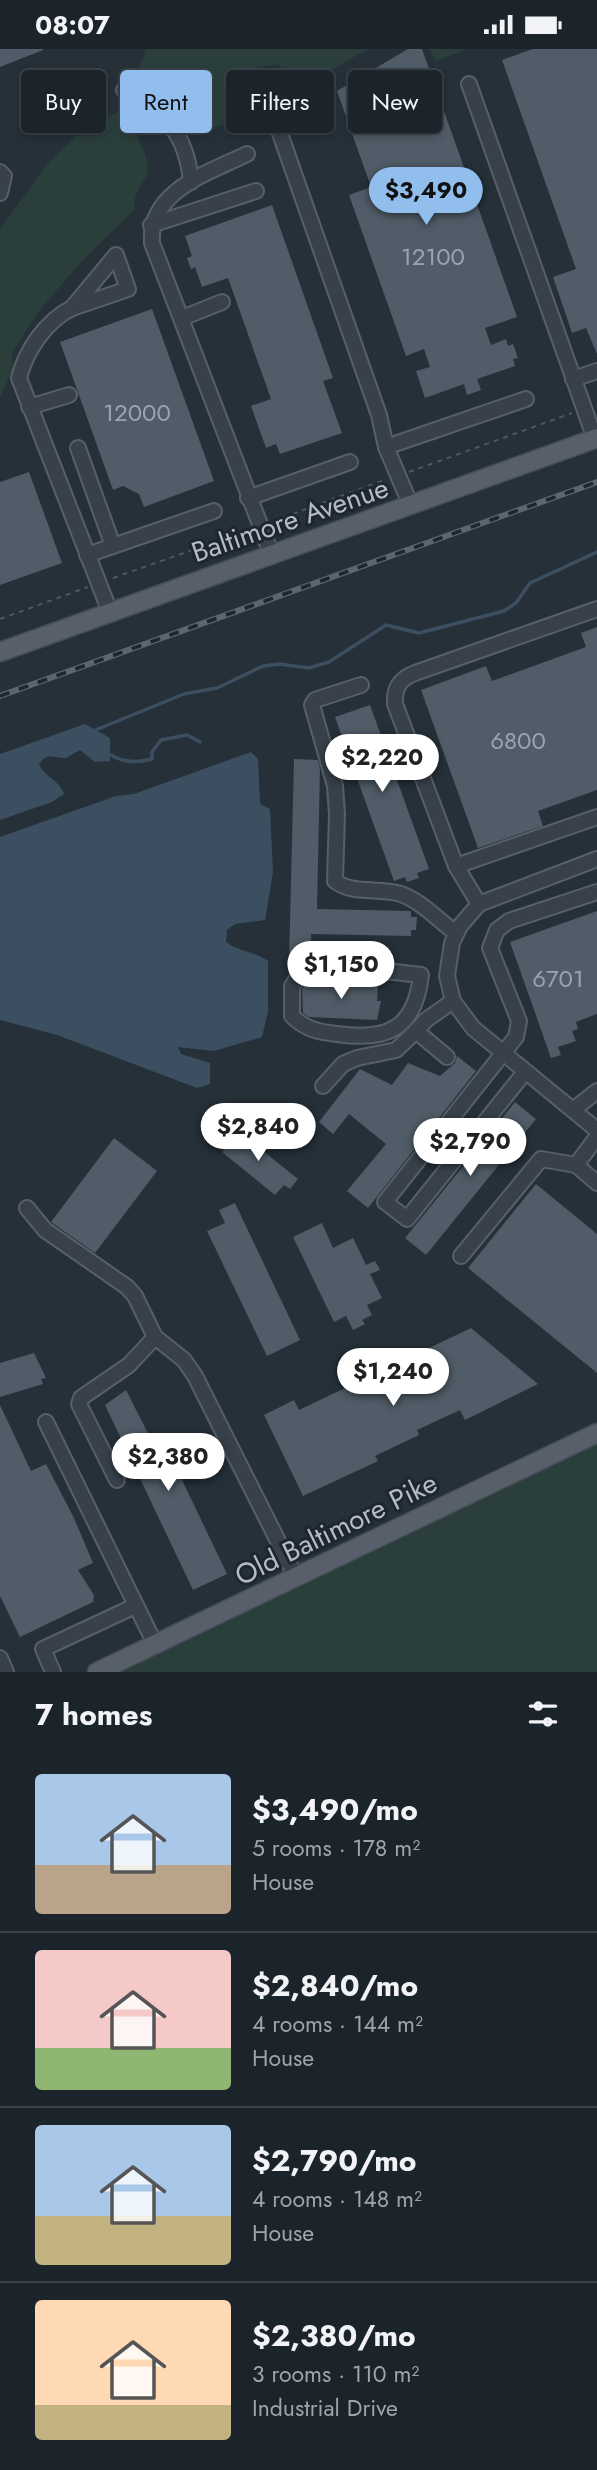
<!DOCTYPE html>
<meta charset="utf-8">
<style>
:root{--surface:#1c242b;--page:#252c33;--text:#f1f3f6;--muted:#a0a4a9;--line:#3a4147;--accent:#91beed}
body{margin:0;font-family:Jost,sans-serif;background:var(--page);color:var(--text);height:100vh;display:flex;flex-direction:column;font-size:26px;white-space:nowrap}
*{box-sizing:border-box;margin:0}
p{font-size:23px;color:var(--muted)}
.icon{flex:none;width:38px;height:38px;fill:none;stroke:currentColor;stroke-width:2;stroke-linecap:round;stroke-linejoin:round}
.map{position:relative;height:1623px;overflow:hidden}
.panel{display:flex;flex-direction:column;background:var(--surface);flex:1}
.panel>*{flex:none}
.hud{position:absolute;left:21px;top:21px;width:556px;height:63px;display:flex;gap:14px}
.price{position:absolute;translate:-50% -60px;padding:0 16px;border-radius:24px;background:#fff;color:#222;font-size:23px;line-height:46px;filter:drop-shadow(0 2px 4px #0008)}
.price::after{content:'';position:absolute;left:50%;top:42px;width:21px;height:16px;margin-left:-10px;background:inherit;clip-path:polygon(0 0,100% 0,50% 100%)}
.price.selected{background:var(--accent);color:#111}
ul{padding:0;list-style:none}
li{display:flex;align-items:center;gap:21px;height:175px;padding:0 35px}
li+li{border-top:2px solid var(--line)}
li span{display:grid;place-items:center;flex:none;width:196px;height:140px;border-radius:7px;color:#555}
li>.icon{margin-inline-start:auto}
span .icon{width:84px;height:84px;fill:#fffc;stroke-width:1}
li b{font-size:30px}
h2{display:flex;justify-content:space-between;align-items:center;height:84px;padding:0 35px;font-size:30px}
.chip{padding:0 24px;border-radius:7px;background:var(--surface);box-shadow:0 4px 10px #0003,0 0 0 2px var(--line);font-size:24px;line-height:63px}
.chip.selected{background:var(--accent);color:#111}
.status{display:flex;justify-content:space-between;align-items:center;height:49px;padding:0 35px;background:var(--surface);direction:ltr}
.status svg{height:19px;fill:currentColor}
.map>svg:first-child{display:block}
.green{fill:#2a3e3c}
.water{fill:#3c4f61}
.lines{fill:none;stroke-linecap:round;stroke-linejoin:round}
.stream{stroke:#3c4f61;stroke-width:3.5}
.building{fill:#505c67}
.minor-casing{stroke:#575f68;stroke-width:18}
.major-casing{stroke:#454d56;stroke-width:21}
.path{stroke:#495b5b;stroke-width:2;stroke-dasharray:5 5;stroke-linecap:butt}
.minor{stroke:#38414a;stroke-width:14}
.major{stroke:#57606a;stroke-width:18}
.rail-casing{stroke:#5b6670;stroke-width:6}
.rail{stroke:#1e262f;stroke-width:3.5;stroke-dasharray:10;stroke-linecap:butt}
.labels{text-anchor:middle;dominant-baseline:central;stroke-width:6;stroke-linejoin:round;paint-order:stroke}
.number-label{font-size:24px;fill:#9ba4ae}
.street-label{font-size:28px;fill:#b4bcc5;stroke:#1e262f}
</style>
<div class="status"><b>08:07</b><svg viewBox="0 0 49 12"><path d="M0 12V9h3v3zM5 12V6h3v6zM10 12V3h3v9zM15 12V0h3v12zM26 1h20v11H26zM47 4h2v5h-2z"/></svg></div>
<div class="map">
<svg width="597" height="1623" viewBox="0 0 597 1623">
<rect width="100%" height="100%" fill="#253039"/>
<!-- green -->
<g class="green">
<polygon points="146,0 368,0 314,31 298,45 290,35 287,23 277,15 262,18 235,35 247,65 234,74 214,78 197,67 170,58 134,35"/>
<polygon points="430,0 467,0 435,13"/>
<path d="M128,57L146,81L138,89C162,138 134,124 134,161L82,212L38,263L12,304L13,320L0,349V180L49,113L78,85Z"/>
<polygon points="597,1385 597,1623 98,1623"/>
</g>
<!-- water -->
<g class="water">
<path d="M85,675L110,689V712L95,713L80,701L66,709C54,710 48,702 39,715C44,728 59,730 64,745L52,753L0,771V705Z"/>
<path d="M251,703L258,710L260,755L270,760L273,823L265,871L235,875L227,881L226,893C239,903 254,902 268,912V962L262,988L214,1002L178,998L181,1005L210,1014V1035L197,1039L57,986L0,971V788L116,747L134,745Z"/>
</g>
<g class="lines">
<!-- stream -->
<g class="stream">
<polyline points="93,682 184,645 217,639 263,617 279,615 309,619 329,613 386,576 419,584 504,562 516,554 530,534 597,503"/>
<path d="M111,706C124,714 137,714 152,710V703L161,691L187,686L200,693"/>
</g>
</g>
<!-- building -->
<g class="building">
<polygon points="0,0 43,0 43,1 0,18"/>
<polygon points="408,0 422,0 517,268 485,279 491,296 506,290 508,297 513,295 518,309 513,310 515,317 477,330 481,341 467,346 464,335 425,349 416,322 430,318 424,300 406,307 349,146 371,138 337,42"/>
<polygon points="533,0 597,0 597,305 586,279 572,284 553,228 576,220 502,11"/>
<polygon points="272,156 333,329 323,332 342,384 280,405 276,395 266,399 251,357 271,350 228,229 202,238 195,218 191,220 187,209 192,207 185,187"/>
<polygon points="152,260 214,432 144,458 139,445 123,437 113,441 60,293"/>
<polygon points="29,423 62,514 0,536 0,433"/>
<polygon points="597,578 597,741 538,762 543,777 478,799 421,641 486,617 492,632 586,598 581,584"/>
<polygon points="370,656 429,820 417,824 419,829 407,833 405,828 394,832 335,668"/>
<polygon points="294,710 318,711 320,719 317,860 411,862 411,868 417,868 416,881 411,881 411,887 311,885 311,912 289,913"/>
<polygon points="597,862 597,965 576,973 578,980 572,982 576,992 558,998 561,1006 551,1009 510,893"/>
<polygon points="326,930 337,930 337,935 378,937 377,952 381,952 377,971 309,968 303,964 302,940 306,934 326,935"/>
<polygon points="457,1007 476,1022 368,1159 347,1142 386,1095 349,1065 333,1085 319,1073 360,1020 392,1036 408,1014 440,1027 455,1014"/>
<polygon points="515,1053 536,1070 426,1206 405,1189"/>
<polygon points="233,1078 298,1130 290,1140 284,1136 275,1146 222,1103 232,1090 226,1086"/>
<polygon points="114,1089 157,1122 95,1204 51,1173"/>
<polygon points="536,1135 597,1185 597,1324 468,1219"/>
<polygon points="235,1154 300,1291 267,1307 207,1182 225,1174 219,1161"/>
<polygon points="322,1174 333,1199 353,1189 366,1216 375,1212 380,1221 370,1225 382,1249 367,1256 372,1266 362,1271 365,1275 353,1281 346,1267 334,1273 293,1188"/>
<polygon points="471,1279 538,1335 465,1371 460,1361 417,1381 419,1386 375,1407 378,1412 303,1447 264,1366 294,1351 299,1361"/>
<polygon points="34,1304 46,1329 41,1330 43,1335 0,1348 0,1314"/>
<polygon points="126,1341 155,1398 179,1386 188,1406 173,1412 227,1525 193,1541 105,1356"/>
<polygon points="0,1356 31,1422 46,1415 74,1469 93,1514 78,1521 94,1546 93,1553 20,1588 0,1547"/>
</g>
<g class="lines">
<defs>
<g id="minor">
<polyline points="469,35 595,390"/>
<path d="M124,41C166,67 186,82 191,133"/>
<polyline points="277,76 379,366 386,398 411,457"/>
<path d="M247,105C208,124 148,142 152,194L271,504"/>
<polyline points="0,123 4,127 0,144"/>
<polyline points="151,176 256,142"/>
<polygon points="116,206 128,240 72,259"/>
<path d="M72,259C46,272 26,301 19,329L110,563"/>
<polyline points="182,269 222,253"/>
<polyline points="573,330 597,322"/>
<polyline points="29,358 69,346"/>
<polyline points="386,398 526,350"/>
<polyline points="78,399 113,497"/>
<polyline points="248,449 350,413"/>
<polyline points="87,506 214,462"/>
<path d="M361,636L315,651L312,656L335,737L337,765L335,832C353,846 380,838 401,845C421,852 439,872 456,884"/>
<polyline points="597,810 479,855 460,877 452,894 447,927 453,952 473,979 597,1081"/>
<polyline points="456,817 597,768"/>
<path d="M479,855L456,817L395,655C394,638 400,630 415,624L597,560"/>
<path d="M359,919L421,926C415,981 386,992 337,985C318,983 305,980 292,967V937L302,922Z"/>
<polyline points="447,1008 416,982 426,971 453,952"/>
<polyline points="525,1023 407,1170 385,1153 516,988 519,972 490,899 497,881 509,872 597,843"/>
<polyline points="323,1037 343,1015 357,1009 396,1001 416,982"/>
<polyline points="573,1061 597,1042"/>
<polyline points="576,1116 597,1134"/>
<polyline points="27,1159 45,1181 127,1238 135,1247 155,1288 184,1311 195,1327 296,1528"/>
<polyline points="461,1207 541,1110 576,1116 597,1088"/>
<polyline points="46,1373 155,1595"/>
<polyline points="117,1431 79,1355 81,1349 129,1316 155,1288"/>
<polyline points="0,1609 6,1623"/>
<polyline points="53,1623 43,1600 135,1557"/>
</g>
<g id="major">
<polyline points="0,603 597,389"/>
<polyline points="97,1623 597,1384"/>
</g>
</defs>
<!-- minor casing -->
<use href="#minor" class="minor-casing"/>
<!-- major casing -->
<use href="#major" class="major-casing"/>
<!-- path -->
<g class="path">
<polyline points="409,423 572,364"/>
<polyline points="274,472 384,431"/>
<polyline points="113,529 249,481"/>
<polyline points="0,570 88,538"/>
</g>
<!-- minor -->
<use href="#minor" class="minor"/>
<!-- major -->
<use href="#major" class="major"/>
<defs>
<polyline id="rail" points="0,647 597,433"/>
</defs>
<!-- rail casing -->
<use href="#rail" class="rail-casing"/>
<!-- rail -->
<use href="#rail" class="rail"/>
</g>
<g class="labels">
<!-- number labels -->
<g class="number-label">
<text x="433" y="207">12100</text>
<text x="137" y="363">12000</text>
<text x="518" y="691">6800</text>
<text x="558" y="929">6701</text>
</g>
<!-- street labels -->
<g class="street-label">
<text transform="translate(290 471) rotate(-19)">Baltimore Avenue</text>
<text transform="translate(336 1480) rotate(-26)">Old Baltimore Pike</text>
</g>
</g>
</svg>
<b class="price selected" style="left:426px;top:178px">$3,490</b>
<b class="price" style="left:382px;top:745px">$2,220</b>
<b class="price" style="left:341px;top:952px">$1,150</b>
<b class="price" style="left:258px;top:1114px">$2,840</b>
<b class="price" style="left:470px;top:1129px">$2,790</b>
<b class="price" style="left:393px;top:1359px">$1,240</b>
<b class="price" style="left:168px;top:1444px">$2,380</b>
<div class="hud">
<a class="chip">Buy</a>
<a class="chip selected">Rent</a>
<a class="chip">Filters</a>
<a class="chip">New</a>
</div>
</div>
<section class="panel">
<h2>7 homes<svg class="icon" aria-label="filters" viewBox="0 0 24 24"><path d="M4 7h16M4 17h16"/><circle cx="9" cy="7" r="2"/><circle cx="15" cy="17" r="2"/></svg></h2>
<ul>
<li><span style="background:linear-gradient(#a9c7e8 65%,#b9a48a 0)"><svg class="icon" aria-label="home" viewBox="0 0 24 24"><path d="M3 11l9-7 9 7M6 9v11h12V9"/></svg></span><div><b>$3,490/mo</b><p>5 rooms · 178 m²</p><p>House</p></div></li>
<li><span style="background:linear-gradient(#f6c9c9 70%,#8fb573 0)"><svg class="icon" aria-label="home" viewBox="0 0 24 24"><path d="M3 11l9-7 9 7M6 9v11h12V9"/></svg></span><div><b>$2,840/mo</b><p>4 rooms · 144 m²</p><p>House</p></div></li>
<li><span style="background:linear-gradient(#a9c7e8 65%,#c2b280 0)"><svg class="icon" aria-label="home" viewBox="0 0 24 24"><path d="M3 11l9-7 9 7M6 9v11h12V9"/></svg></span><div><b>$2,790/mo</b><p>4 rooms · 148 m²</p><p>House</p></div></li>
<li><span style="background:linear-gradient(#ffd9b3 75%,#c2b280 0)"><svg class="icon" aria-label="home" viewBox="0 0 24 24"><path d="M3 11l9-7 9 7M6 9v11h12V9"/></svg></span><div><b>$2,380/mo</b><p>3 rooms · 110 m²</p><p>Industrial Drive</p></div></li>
</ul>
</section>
